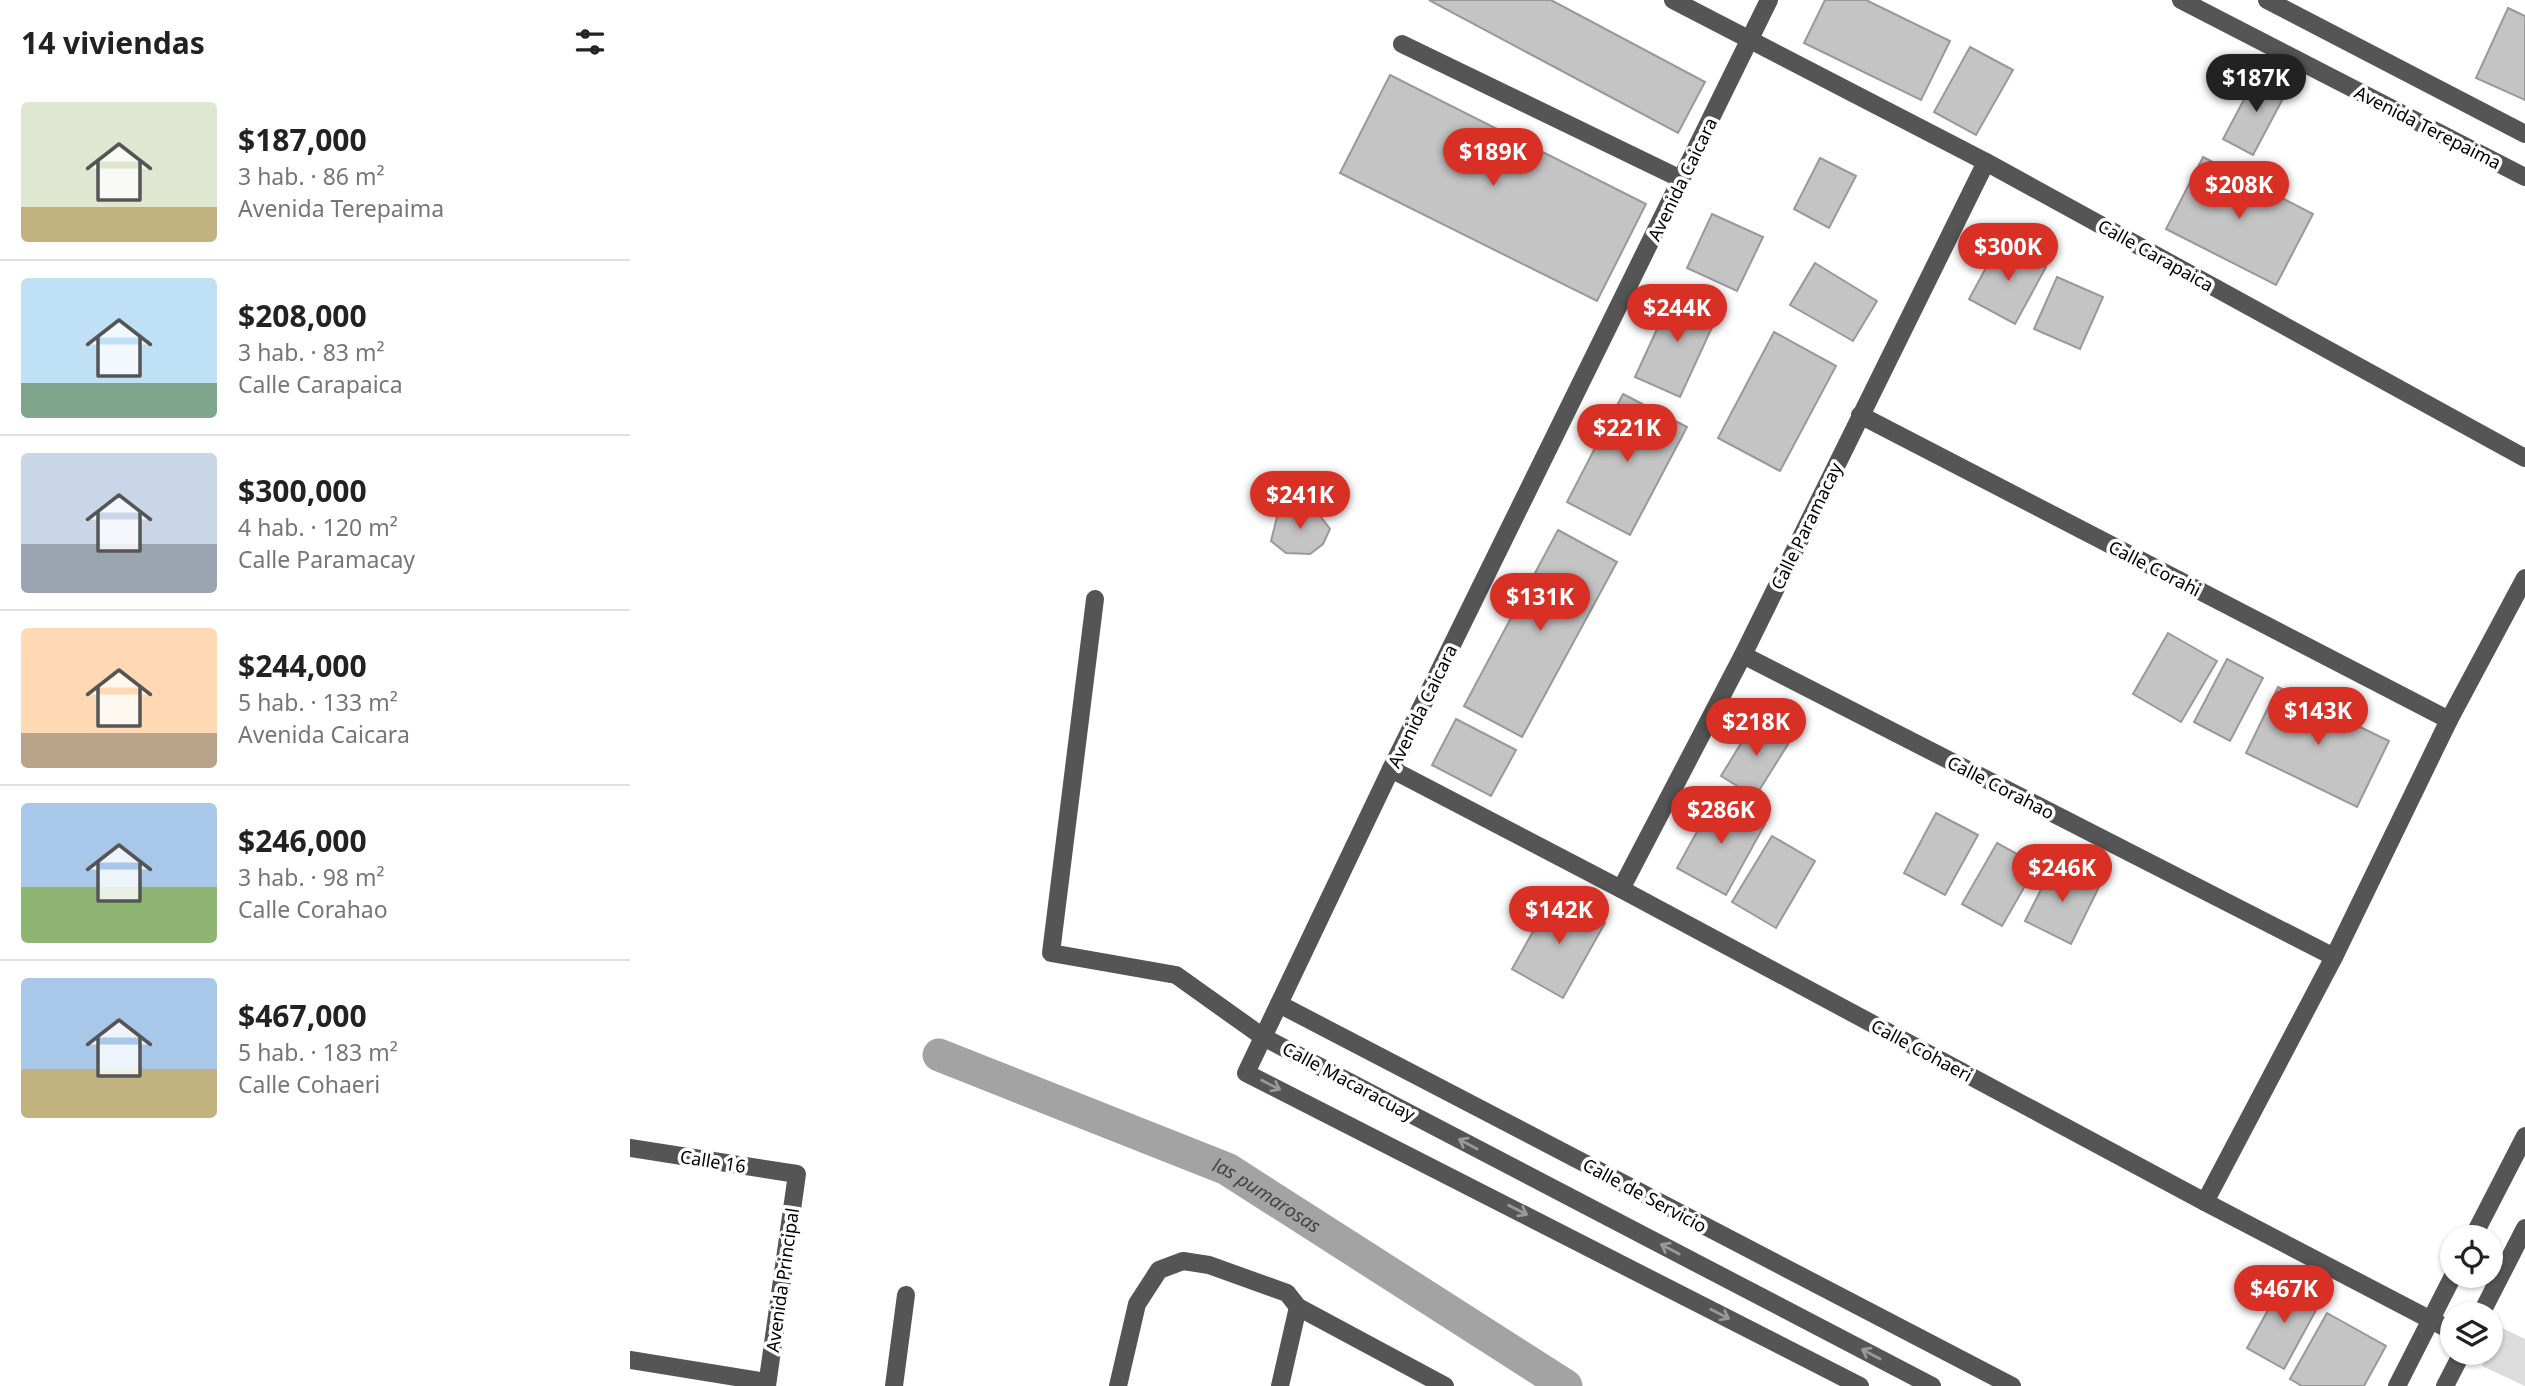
<!DOCTYPE html>
<html lang="es">
<meta charset="utf-8">
<style>
:root{--surface:#fff;--page:#f2f2f2;--text:#222;--muted:#767676;--line:#e0e0e0;--accent:#d93025}
body{margin:0;font-family:"Noto Sans",sans-serif;background:var(--page);color:var(--text);height:100vh;display:flex;flex-direction:column;font-size:26px;white-space:nowrap}
*{box-sizing:border-box;margin:0}
p{font-size:23px;color:var(--muted)}
.icon{flex:none;width:38px;height:38px;fill:none;stroke:currentColor;stroke-width:2;stroke-linecap:round;stroke-linejoin:round}
.map{position:relative;flex:1;overflow:hidden}
.sheet{display:flex;flex-direction:column;background:var(--surface);width:630px}
.sheet>*{flex:none}
.buttons{position:absolute;left:1810px;top:1225px;display:grid;gap:14px}
.buttons a{display:grid;place-items:center;width:63px;height:63px;border-radius:50%;background:var(--surface);box-shadow:0 2px 5px #0004;font-size:35px}
.price{position:absolute;translate:-50% -60px;padding:0 16px;border-radius:24px;background:var(--accent);color:#fff;font-size:23px;line-height:46px;filter:drop-shadow(0 2px 4px #0008)}
.price::after{content:'';position:absolute;left:50%;top:42px;width:21px;height:16px;margin-left:-10px;background:inherit;clip-path:polygon(0 0,100% 0,50% 100%)}
.price.active{background:#222;color:#fff}
ul{padding:0;list-style:none}
li{display:flex;align-items:center;gap:21px;height:175px;padding:0 21px}
li+li{border-top:2px solid var(--line)}
li span{display:grid;place-items:center;flex:none;width:196px;height:140px;border-radius:7px;color:#555}
li>.icon{margin-inline-start:auto}
span .icon{width:84px;height:84px;fill:#fffc;stroke-width:1}
li b{font-size:30px}
h2{display:flex;justify-content:space-between;align-items:center;height:84px;padding:0 21px;font-size:30px}
main{display:flex;flex:1;min-height:0}
.map>svg:first-child{display:block}
.green{fill:#dcdcdc}
.lines{fill:none;stroke-linecap:round;stroke-linejoin:round}
.canal{stroke:#a3a3a3;stroke-width:33}
.building{fill:#c4c4c4;stroke:#999;stroke-width:2}
.minor{stroke:#555;stroke-width:18}
.oneway{stroke:#999}
.labels{text-anchor:middle;dominant-baseline:central;stroke-width:7;stroke-linejoin:round;paint-order:stroke}
.street-label{font-size:18px;fill:#000;stroke:#fff}
.water-label{font-size:19px;font-style:italic;fill:#444;stroke:#fff}
</style>
<main>
<section class="sheet">
<h2>14 viviendas<svg class="icon" aria-label="filters" viewBox="0 0 24 24"><path d="M4 7h16M4 17h16"/><circle cx="9" cy="7" r="2"/><circle cx="15" cy="17" r="2"/></svg></h2>
<ul>
<li><span style="background:linear-gradient(#dfe7d0 75%,#c2b280 0)"><svg class="icon" aria-label="home" viewBox="0 0 24 24"><path d="M3 11l9-7 9 7M6 9v11h12V9"/></svg></span><div><b>$187,000</b><p>3 hab. · 86 m²</p><p>Avenida Terepaima</p></div></li>
<li><span style="background:linear-gradient(#bfe0f5 75%,#7fa58c 0)"><svg class="icon" aria-label="home" viewBox="0 0 24 24"><path d="M3 11l9-7 9 7M6 9v11h12V9"/></svg></span><div><b>$208,000</b><p>3 hab. · 83 m²</p><p>Calle Carapaica</p></div></li>
<li><span style="background:linear-gradient(#c9d6e8 65%,#9aa5b1 0)"><svg class="icon" aria-label="home" viewBox="0 0 24 24"><path d="M3 11l9-7 9 7M6 9v11h12V9"/></svg></span><div><b>$300,000</b><p>4 hab. · 120 m²</p><p>Calle Paramacay</p></div></li>
<li><span style="background:linear-gradient(#ffd9b3 75%,#b9a48a 0)"><svg class="icon" aria-label="home" viewBox="0 0 24 24"><path d="M3 11l9-7 9 7M6 9v11h12V9"/></svg></span><div><b>$244,000</b><p>5 hab. · 133 m²</p><p>Avenida Caicara</p></div></li>
<li><span style="background:linear-gradient(#a9c7e8 60%,#8fb573 0)"><svg class="icon" aria-label="home" viewBox="0 0 24 24"><path d="M3 11l9-7 9 7M6 9v11h12V9"/></svg></span><div><b>$246,000</b><p>3 hab. · 98 m²</p><p>Calle Corahao</p></div></li>
<li><span style="background:linear-gradient(#a9c7e8 65%,#c2b280 0)"><svg class="icon" aria-label="home" viewBox="0 0 24 24"><path d="M3 11l9-7 9 7M6 9v11h12V9"/></svg></span><div><b>$467,000</b><p>5 hab. · 183 m²</p><p>Calle Cohaeri</p></div></li>
</ul>
</section>
<div class="map">
<svg width="1895" height="1386" viewBox="0 0 1895 1386">
<rect width="100%" height="100%" fill="#fff"/>
<!-- green -->
<polygon class="green" points="1872,1328 1895,1339 1895,1386 1852,1366"/>
<g class="lines">
<!-- canal -->
<path class="canal" id="s1" d="M309,1055L597,1169L936,1386"/>
</g>
<!-- building -->
<g class="building">
<polygon points="799,0 921,0 1075,82 1048,133"/>
<polygon points="1195,0 1236,0 1320,41 1291,100 1174,43"/>
<polygon points="1878,8 1895,16 1895,100 1846,78"/>
<polygon points="1340,47 1383,70 1346,135 1304,112"/>
<polygon points="1628,73 1658,89 1623,155 1593,139"/>
<polygon points="760,75 1016,204 967,301 710,173"/>
<polygon points="1573,157 1683,214 1646,285 1536,229"/>
<polygon points="1190,158 1226,176 1199,228 1164,209"/>
<polygon points="1082,214 1133,237 1107,291 1057,268"/>
<polygon points="1370,242 1416,267 1385,324 1339,299"/>
<polygon points="1185,263 1247,301 1223,341 1160,305"/>
<polygon points="1427,277 1473,297 1450,349 1404,329"/>
<polygon points="1044,292 1089,312 1050,397 1005,377"/>
<polygon points="1144,332 1206,366 1150,471 1088,438"/>
<polygon points="993,394 1057,427 1000,535 937,502"/>
<polygon points="660,506 684,508 700,529 693,544 680,554 656,553 641,541 647,517"/>
<polygon points="928,530 987,562 892,737 834,706"/>
<polygon points="1538,633 1587,661 1551,722 1503,694"/>
<polygon points="1597,659 1633,678 1600,741 1564,722"/>
<polygon points="1648,687 1759,741 1727,807 1616,753"/>
<polygon points="826,719 886,750 861,796 802,765"/>
<polygon points="1126,719 1160,741 1125,797 1091,776"/>
<polygon points="1086,797 1135,824 1096,895 1047,868"/>
<polygon points="1306,813 1348,835 1315,895 1274,873"/>
<polygon points="1142,836 1185,861 1146,928 1102,902"/>
<polygon points="1367,843 1407,865 1372,926 1332,904"/>
<polygon points="1424,864 1469,887 1441,944 1395,921"/>
<polygon points="924,894 975,923 933,998 882,969"/>
<polygon points="1654,1281 1691,1301 1654,1369 1617,1348"/>
<polygon points="1697,1313 1756,1346 1734,1386 1672,1386 1660,1379"/>
</g>
<g class="lines">
<!-- minor -->
<g class="minor">
<polyline points="1043,0 1356,162 1895,458"/>
<polyline points="1139,0 761,769 616,1073 1230,1386"/>
<polyline points="1551,0 1895,177"/>
<polyline points="1637,0 1895,134"/>
<polyline points="772,44 1051,179"/>
<polyline points="1230,415 1819,720"/>
<polyline points="465,599 421,953 546,975 633,1037 1302,1386"/>
<polyline points="1113,655 1704,957"/>
<polyline points="761,769 991,889 1575,1202 1822,1331"/>
<polyline points="991,889 1113,655 1356,162"/>
<polyline points="649,1004 1382,1386"/>
<polyline points="0,1148 167,1174 137,1386"/>
<polyline points="1575,1202 1704,957 1819,720 1895,578"/>
<polyline points="1843,1237 1895,1136"/>
<polyline points="1851,1314 1895,1228"/>
<polyline points="0,1360 137,1382"/>
<polyline points="264,1386 276,1295"/>
<polyline points="488,1386 507,1304 529,1270 553,1261 579,1265 657,1293 668,1307 815,1386"/>
<polyline points="650,1386 668,1307"/>
<polyline points="1767,1386 1823,1276"/>
<polyline points="1815,1386 1832,1353"/>
</g>
</g>
<!-- one-way arrows -->
<defs><path id="oneway-shaft" d="M-6 0H5M1.5-3L5.5 0L1.5 3" fill="none" stroke-width="1.6" stroke-linecap="round" stroke-linejoin="round" transform="scale(1.75)"/></defs>
<g class="oneway">
<use href="#oneway-shaft" transform="translate(641 1085) rotate(27)"/>
<use href="#oneway-shaft" transform="translate(838 1144) rotate(-152)"/>
<use href="#oneway-shaft" transform="translate(888 1210) rotate(27)"/>
<use href="#oneway-shaft" transform="translate(1040 1249) rotate(-152)"/>
<use href="#oneway-shaft" transform="translate(1090 1314) rotate(27)"/>
<use href="#oneway-shaft" transform="translate(1241 1354) rotate(-152)"/>
</g>
<g class="labels">
<!-- street labels -->
<g class="street-label">
<text transform="translate(1798 127) rotate(27)">Avenida Terepaima</text>
<text transform="translate(1052 179) rotate(-64)">Avenida Caicara</text>
<text transform="translate(1526 255) rotate(29)">Calle Carapaica</text>
<text transform="translate(1176 526) rotate(-64)">Calle Paramacay</text>
<text transform="translate(1525 568) rotate(27)">Calle Corahi</text>
<text transform="translate(792 706) rotate(-64)">Avenida Caicara</text>
<text transform="translate(1371 787) rotate(27)">Calle Corahao</text>
<text transform="translate(1292 1050) rotate(28)">Calle Cohaeri</text>
<text transform="translate(719 1081) rotate(28)">Calle Macaracuay</text>
<text transform="translate(83 1161) rotate(9)">Calle 16</text>
<text transform="translate(1015 1195) rotate(28)">Calle de Servicio</text>
<text transform="translate(152 1280) rotate(-82)">Avenida Principal</text>
</g>
<!-- water labels -->
<g class="water-label">
<text stroke="none"><textPath href="#s1" startOffset="357">las pumarosas</textPath></text>
</g>
</g>
</svg>
<div class="buttons">
<a><svg class="icon" aria-label="locate" viewBox="0 0 24 24"><circle cx="12" cy="12" r="6"/><path d="M12 2v4M12 18v4M2 12h4M18 12h4"/></svg></a>
<a><svg class="icon" aria-label="layers" viewBox="0 0 24 24"><path d="M12 4l9 5-9 5-9-5zM3 14l9 5 9-5"/></svg></a>
</div>
<b class="price active" style="left:1626px;top:114px">$187K</b>
<b class="price" style="left:863px;top:188px">$189K</b>
<b class="price" style="left:1609px;top:221px">$208K</b>
<b class="price" style="left:1378px;top:283px">$300K</b>
<b class="price" style="left:1047px;top:344px">$244K</b>
<b class="price" style="left:997px;top:464px">$221K</b>
<b class="price" style="left:670px;top:531px">$241K</b>
<b class="price" style="left:910px;top:633px">$131K</b>
<b class="price" style="left:1688px;top:747px">$143K</b>
<b class="price" style="left:1126px;top:758px">$218K</b>
<b class="price" style="left:1091px;top:846px">$286K</b>
<b class="price" style="left:1432px;top:904px">$246K</b>
<b class="price" style="left:929px;top:946px">$142K</b>
<b class="price" style="left:1654px;top:1325px">$467K</b>
</div>
</main>
